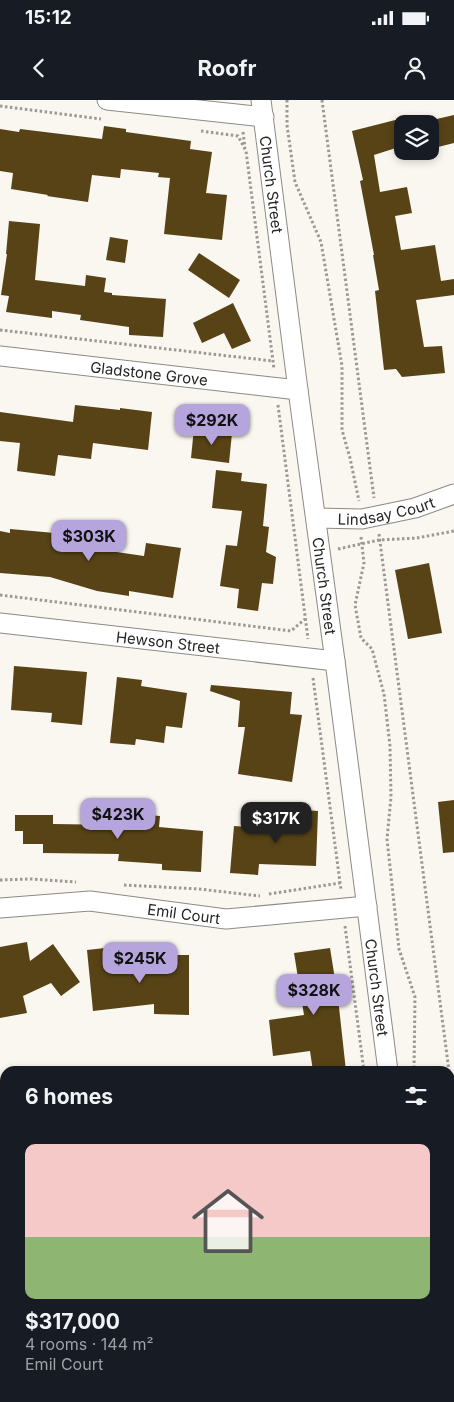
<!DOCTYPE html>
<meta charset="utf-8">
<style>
:root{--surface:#171b24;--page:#20242c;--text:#f1f3f6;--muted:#9ea1a6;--line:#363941;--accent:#b6a5dd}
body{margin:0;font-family:Inter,sans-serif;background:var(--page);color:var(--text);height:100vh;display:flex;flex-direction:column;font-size:19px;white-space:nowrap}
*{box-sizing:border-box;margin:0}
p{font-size:16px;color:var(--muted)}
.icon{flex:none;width:28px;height:28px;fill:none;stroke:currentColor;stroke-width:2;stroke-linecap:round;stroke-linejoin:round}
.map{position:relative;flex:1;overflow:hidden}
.details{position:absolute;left:0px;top:966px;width:455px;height:336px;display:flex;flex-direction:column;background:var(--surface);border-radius:15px 15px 0 0;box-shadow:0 2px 8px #0003}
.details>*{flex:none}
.buttons{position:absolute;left:394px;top:15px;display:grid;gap:10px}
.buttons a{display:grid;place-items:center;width:45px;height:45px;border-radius:10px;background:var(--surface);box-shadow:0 2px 8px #0003;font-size:25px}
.price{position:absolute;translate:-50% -42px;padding:0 11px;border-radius:10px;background:var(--accent);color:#111;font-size:16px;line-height:32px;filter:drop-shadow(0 1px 2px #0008)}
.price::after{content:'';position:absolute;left:50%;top:30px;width:15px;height:11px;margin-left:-8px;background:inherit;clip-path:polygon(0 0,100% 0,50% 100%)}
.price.on{background:#222;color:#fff}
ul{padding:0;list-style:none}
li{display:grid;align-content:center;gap:10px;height:265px;padding:0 25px}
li+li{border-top:1px solid var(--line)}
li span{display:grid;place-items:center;height:155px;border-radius:10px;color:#555}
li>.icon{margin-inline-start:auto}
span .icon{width:90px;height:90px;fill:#fffc;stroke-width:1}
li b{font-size:21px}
h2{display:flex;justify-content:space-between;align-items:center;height:60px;padding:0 25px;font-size:21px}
.status{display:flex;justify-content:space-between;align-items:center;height:35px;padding:0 25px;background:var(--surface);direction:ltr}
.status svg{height:14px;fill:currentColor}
header{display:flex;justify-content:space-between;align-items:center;height:65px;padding:0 25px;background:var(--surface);font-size:22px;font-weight:700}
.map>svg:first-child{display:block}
.building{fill:#574316}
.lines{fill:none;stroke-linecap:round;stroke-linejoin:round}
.street-casing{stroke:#8d8a84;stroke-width:21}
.secondary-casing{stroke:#8d8a84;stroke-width:30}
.path{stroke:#9c9995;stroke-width:3;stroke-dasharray:2.5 2.5;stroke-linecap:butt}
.street{stroke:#fff;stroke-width:19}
.secondary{stroke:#fff;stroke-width:28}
.labels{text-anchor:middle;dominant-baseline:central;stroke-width:5;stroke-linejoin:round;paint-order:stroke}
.street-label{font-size:15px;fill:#262422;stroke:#faf7f1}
</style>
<div class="status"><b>15:12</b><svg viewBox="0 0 49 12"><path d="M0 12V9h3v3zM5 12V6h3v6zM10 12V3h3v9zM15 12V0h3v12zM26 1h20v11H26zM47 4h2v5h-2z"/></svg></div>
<header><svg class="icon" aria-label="back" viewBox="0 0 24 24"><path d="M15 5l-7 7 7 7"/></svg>Roofr<svg class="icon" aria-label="person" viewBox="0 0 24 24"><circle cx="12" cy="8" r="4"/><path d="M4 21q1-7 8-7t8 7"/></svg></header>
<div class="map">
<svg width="454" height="1302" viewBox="0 0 454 1302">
<rect width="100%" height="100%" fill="#faf7f1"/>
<!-- building -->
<g class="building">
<polygon points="454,15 454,43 430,49 430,24 415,24"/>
<polygon points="407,17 408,24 402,24 402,46 374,55 380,92 407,87 412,113 395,116 401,150 435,145 441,181 454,179 454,195 416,200 424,247 442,246 445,273 402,277 396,269 384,270 375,191 379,190 373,155 374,155 360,81 363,80 352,31"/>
<polygon points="104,26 126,29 126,32 191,41 190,49 212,52 206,93 227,95 222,140 164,134 170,78 158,77 159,73 121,69 120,78 92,75 88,102 47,96 48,95 11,89 13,73 0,71 0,29 19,32 20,29 102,39"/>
<polygon points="9,121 40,124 35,180 85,186 86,175 106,178 104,192 112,193 112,195 166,199 163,237 129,235 129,227 80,220 81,215 52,211 52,218 6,212 9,196 1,195 7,154 6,154"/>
<polygon points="110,137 128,140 125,163 106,160"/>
<polygon points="199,153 240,180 229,198 188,170"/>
<polygon points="233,203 251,241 232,249 224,233 202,243 193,223"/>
<polygon points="75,305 120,310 120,308 152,312 148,350 93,343 91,359 58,355 55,376 17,371 20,343 0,341 0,312 73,322"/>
<polygon points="194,328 232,333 229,363 191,358"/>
<polygon points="216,370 242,373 241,381 267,384 263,426 269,427 266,452 276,457 273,484 262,483 258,511 237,508 239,489 220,486 226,445 237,446 242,411 212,408"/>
<polygon points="70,420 95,428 89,448 144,456 146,443 181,448 173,498 129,491 129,496 97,491 50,477 0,473 0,431 10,433 10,429 66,434"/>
<polygon points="429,463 442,533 408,539 395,470"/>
<polygon points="14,566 87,572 82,625 51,622 52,613 11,610"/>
<polygon points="117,577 142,580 141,586 187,593 182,628 166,626 164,643 136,639 135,645 110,643"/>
<polygon points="211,585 292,592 290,614 302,615 292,682 238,674 245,627 238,627 240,601 210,591"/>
<polygon points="454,700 454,752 443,753 438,702"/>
<polygon points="290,709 318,711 316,766 259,764 258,775 230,773 234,726 289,730"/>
<polygon points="122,713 160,716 159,727 203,731 201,772 162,770 162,764 118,761 119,754 43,753 43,744 23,744 23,731 15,731 15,715 53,715 53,724 121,725"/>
<polygon points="27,842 30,861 53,844 80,882 61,896 51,883 23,896 27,913 0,918 0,847"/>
<polygon points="114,847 117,872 154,867 154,855 189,855 189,915 154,914 154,904 93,911 87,850"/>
<polygon points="330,848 338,898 346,971 313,971 310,951 273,956 269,920 304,915 294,853"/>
</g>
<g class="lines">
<defs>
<g id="street">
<polyline points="107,0 264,17"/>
<path id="s1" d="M261,0L298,290L335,561L388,971"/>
<path id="s2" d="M0,256L298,290"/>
<path id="s3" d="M316,418L362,419L415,408L454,394"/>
<path id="s4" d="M0,523L335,561"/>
<path id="s5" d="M0,808L90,801L226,819L367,806"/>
<polyline points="360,1298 361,1302"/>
</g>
<g id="secondary">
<polyline points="450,1057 454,1056"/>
<polyline points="0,1112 5,1112"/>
</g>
</defs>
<!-- street casing -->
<use href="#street" class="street-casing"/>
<!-- secondary casing -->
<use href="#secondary" class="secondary-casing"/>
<!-- path -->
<g class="path">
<polyline points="287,0 287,25 295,82 321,142 342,266 342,330 350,358 359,401"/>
<polyline points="322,0 374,398"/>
<polyline points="0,6 101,19"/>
<polyline points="201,31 238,36 246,51 274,269"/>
<polyline points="243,32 245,48"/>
<polyline points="0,230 273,261"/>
<polyline points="278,305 308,539"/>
<polyline points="379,434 449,971"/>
<polyline points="361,437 364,463 355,505 361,538 372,549 384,594 390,646 391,697 387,739 399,849 415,897 414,971"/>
<polyline points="338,449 379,440 417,438 454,431"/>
<polyline points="0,495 291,531 305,519"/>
<polyline points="313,578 341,790"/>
<polyline points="0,780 31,779 76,782"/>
<polyline points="124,785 199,789 260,796"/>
<polyline points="269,794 340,783"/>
<polyline points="345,826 364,971"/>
<polyline points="450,977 454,1007"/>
<polyline points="450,1020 454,1020"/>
<polyline points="0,1074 5,1073"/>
<polyline points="14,1298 14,1302"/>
<polyline points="382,1298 382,1302"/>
<polyline points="337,1302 340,1298"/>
</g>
<!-- street -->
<use href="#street" class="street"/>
<!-- secondary -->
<use href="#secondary" class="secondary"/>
</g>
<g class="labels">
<!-- street labels -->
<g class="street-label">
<text stroke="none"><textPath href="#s1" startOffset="85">Church Street</textPath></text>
<text stroke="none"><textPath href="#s2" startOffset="150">Gladstone Grove</textPath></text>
<text stroke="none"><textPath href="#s3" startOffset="71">Lindsay Court</textPath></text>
<text stroke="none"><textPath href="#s1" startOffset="490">Church Street</textPath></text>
<text stroke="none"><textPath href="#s4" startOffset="169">Hewson Street</textPath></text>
<text stroke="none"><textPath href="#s5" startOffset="185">Emil Court</textPath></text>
<text stroke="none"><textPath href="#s1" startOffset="895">Church Street</textPath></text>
</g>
</g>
</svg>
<div class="buttons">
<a><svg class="icon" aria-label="layers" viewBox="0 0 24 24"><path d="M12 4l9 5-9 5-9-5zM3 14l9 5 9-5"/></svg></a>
</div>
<b class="price" style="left:212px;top:346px">$292K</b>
<b class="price" style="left:89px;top:462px">$303K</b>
<b class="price" style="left:118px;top:740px">$423K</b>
<b class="price on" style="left:276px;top:744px">$317K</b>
<b class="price" style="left:140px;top:884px">$245K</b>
<b class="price" style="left:314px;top:916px">$328K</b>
<section class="details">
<h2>6 homes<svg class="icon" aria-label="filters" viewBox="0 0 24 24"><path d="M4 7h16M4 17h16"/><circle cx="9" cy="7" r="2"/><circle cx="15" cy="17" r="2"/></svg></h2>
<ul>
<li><span style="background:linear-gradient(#f6c9c9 60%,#8fb573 0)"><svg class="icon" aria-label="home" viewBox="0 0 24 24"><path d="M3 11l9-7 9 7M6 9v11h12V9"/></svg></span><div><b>$317,000</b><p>4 rooms · 144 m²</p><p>Emil Court</p></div></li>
</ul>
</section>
</div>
